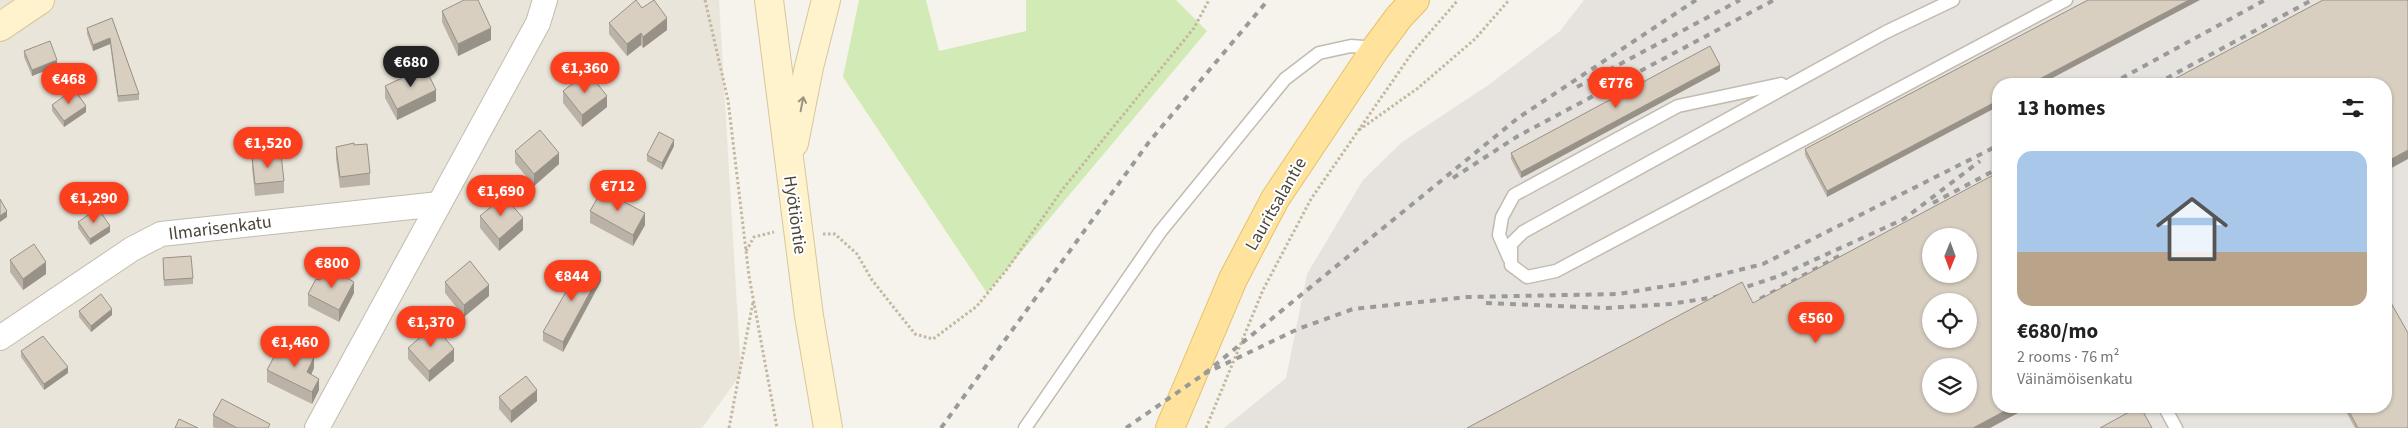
<!DOCTYPE html>
<meta charset="utf-8">
<style>
:root{--surface:#fff;--page:#f2f2f2;--text:#222;--muted:#767676;--accent:#fc3f1d}
body{margin:0;font-family:"Source Sans 3",sans-serif;background:var(--page);color:var(--text);height:100vh;display:flex;flex-direction:column;font-size:19px;white-space:nowrap}
*{box-sizing:border-box;margin:0}
p{font-size:16px;color:var(--muted)}
.icon{flex:none;width:28px;height:28px;fill:none;stroke:currentColor;stroke-width:2;stroke-linecap:round;stroke-linejoin:round}
.map{position:relative;flex:1;overflow:hidden}
.drawer{position:absolute;left:1992px;top:78px;width:400px;height:335px;display:flex;flex-direction:column;background:var(--surface);border-radius:20px;box-shadow:0 1px 4px #0004}
.drawer>*{flex:none}
.needle{width:32px;rotate:181deg}
.buttons{position:absolute;left:1922px;top:228px;display:grid;gap:10px}
.buttons a{display:grid;place-items:center;width:55px;height:55px;border-radius:50%;background:var(--surface);box-shadow:0 1px 4px #0004;font-size:25px}
.price{position:absolute;translate:-50% -42px;padding:0 11px;border-radius:18px;background:var(--accent);color:#fff;font-size:16px;line-height:32px;filter:drop-shadow(0 1px 2px #0008)}
.price::after{content:'';position:absolute;left:50%;top:30px;width:15px;height:11px;margin-left:-8px;background:inherit;clip-path:polygon(0 0,100% 0,50% 100%)}
.price.on{background:#222;color:#fff}
ul{padding:0;list-style:none}
li{display:grid;align-content:center;gap:10px;height:265px;padding:0 25px}
li span{display:grid;place-items:center;height:155px;border-radius:15px;color:#555}
li>.icon{margin-inline-start:auto}
span .icon{width:90px;height:90px;fill:#fffc;stroke-width:1}
li b{font-size:21px}
h2{display:flex;justify-content:space-between;align-items:center;height:60px;padding:0 25px;font-size:21px}
.map>svg:first-child{display:block}
.residential{fill:#eae5da}
.industrial{fill:#e6e2dd;fill-rule:evenodd}
.green{fill:#d2eab5}
.lines{fill:none;stroke-linecap:round;stroke-linejoin:round}
.service-casing{stroke:#c2bbae;stroke-width:15}
.minor-casing{stroke:#c2bbae;stroke-width:26}
.secondary-casing{stroke:#d6c79b;stroke-width:30}
.primary-casing{stroke:#e6c16a;stroke-width:30}
.path{stroke:#c4b79f;stroke-width:3;stroke-dasharray:2.5 2.5;stroke-linecap:butt}
.service{stroke:#fff;stroke-width:12}
.minor{stroke:#fff;stroke-width:24}
.secondary{stroke:#fff3cd;stroke-width:28}
.primary{stroke:#ffe39c;stroke-width:28}
.rail{stroke:#9a9a9a;stroke-width:4;stroke-dasharray:6 6;stroke-linecap:butt}
.wall{fill:#bab2a6}
.shaded-wall{fill:#979187}
.building{fill:#d8cfc1;stroke:#979187;fill-rule:evenodd}
.oneway{stroke:#9c937c}
.labels{text-anchor:middle;dominant-baseline:central;stroke-width:4;stroke-linejoin:round;paint-order:stroke}
.street-label{font-size:18px;fill:#4b4439;stroke:#fff}
</style>
<div class="map">
<svg width="2408" height="428" viewBox="0 0 2408 428">
<rect width="100%" height="100%" fill="#f6f3ec"/>
<!-- residential -->
<polygon class="residential" points="0,0 719,0 741,374 702,428 0,428"/>
<!-- industrial -->
<path class="industrial" d="M1584,0H2408V428H1224L1286,378L1307,274L1363,180L1402,142L1487,86L1560,31ZM1999,84H2386V406H1999ZM1931,236H1969V274H1931ZM1931,301H1969V339H1931ZM1931,366H1969V404H1931Z"/>
<!-- green -->
<polygon class="green" points="859,0 926,0 939,51 1026,31 1026,0 1176,0 1207,31 987,293 843,77"/>
<g class="lines">
<defs>
<g id="service">
<polyline points="1953,0 1886,32 1523,232 1511,244 1511,265 1527,277 1556,271 2066,0"/>
<polyline points="1509,258 1499,235 1502,217 1514,195 1678,106 1781,84"/>
<polyline points="2164,406 2176,428"/>
<polyline points="1025,428 1160,232 1285,79 1319,53 1351,46 1376,48"/>
</g>
<g id="minor">
<polyline points="0,338 132,249 161,234 439,204"/>
<polyline points="317,428 538,23 545,0"/>
</g>
<g id="secondary">
<polyline points="769,0 809,316 828,428"/>
<polyline points="0,27 40,0"/>
<polyline points="794,143 809,67 826,0"/>
</g>
<polyline id="primary" points="1170,428 1233,279 1275,199 1376,48 1399,17 1415,0"/>
</defs>
<!-- service casing -->
<use href="#service" class="service-casing"/>
<!-- minor casing -->
<use href="#minor" class="minor-casing"/>
<!-- secondary casing -->
<use href="#secondary" class="secondary-casing"/>
<!-- primary casing -->
<use href="#primary" class="primary-casing"/>
<!-- path -->
<g class="path">
<polyline points="705,0 728,100 749,276 777,428"/>
<polyline points="1359,130 1418,88 1475,39 1509,0"/>
<polyline points="823,234 835,234 857,254 872,280 915,334 933,339 977,306 1008,268 1062,190 1194,28 1209,0"/>
<polyline points="746,251 754,237 774,232"/>
<polyline points="729,428 753,302"/>
<polyline points="1206,428 1263,290 1311,199 1412,53 1458,0"/>
</g>
<!-- service -->
<use href="#service" class="service"/>
<!-- minor -->
<use href="#minor" class="minor"/>
<!-- secondary -->
<use href="#secondary" class="secondary"/>
<!-- primary -->
<use href="#primary" class="primary"/>
<!-- rail -->
<g class="rail">
<polyline points="2111,84 2265,0"/>
<polyline points="2156,84 2312,0"/>
<polyline points="1577,87 1740,0"/>
<polyline points="1453,178 1518,136 1774,0"/>
<polyline points="1933,203 1999,168"/>
<polyline points="1760,299 1839,256"/>
<polyline points="1486,303 1607,308 1670,304 1716,297 1779,276 1904,219 1980,161"/>
<polyline points="1204,374 1298,329 1353,309 1467,297 1618,294 1691,282 1763,264 1999,145"/>
<polyline points="941,428 1149,142 1268,0"/>
<polyline points="1126,428 1204,374 1518,118 1696,0"/>
</g>
</g>
<!-- wall -->
<g class="wall">
<polygon points="2088,0 1827,197 1805,155 1805,149"/>
<polygon points="642,8 667,30 643,48 641,45 627,56 609,34 609,23"/>
<polygon points="442,11 491,40 458,56 442,22"/>
<polygon points="112,18 139,94 139,100 118,102 110,44 93,51 87,34 87,28"/>
<polygon points="24,51 57,66 32,76 24,57"/>
<polygon points="1720,71 1521,178 1511,159 1511,153"/>
<polygon points="385,86 436,101 397,120 385,98"/>
<polygon points="563,91 607,107 582,127 563,103"/>
<polygon points="52,105 86,112 64,127 52,111"/>
<polygon points="674,146 662,170 647,161 647,155"/>
<polygon points="336,147 370,173 370,185 340,188 336,159"/>
<polygon points="515,151 559,164 534,186 515,163"/>
<polygon points="252,157 284,181 284,193 255,196 252,168"/>
<polygon points="590,211 645,225 633,246 590,223"/>
<polygon points="480,216 523,230 499,251 480,228"/>
<polygon points="78,222 110,232 90,245 78,228"/>
<polygon points="163,258 193,278 193,284 164,286"/>
<polygon points="10,260 46,274 23,290 10,272"/>
<polygon points="320,280 354,293 339,322 308,306 308,294"/>
<polygon points="601,281 563,352 543,341 543,332"/>
<polygon points="445,282 489,296 464,317 445,293"/>
<polygon points="79,311 112,315 91,332 79,317"/>
<polygon points="408,348 454,361 429,382 408,359"/>
<polygon points="21,351 68,373 44,390 21,357"/>
<polygon points="281,358 314,368 311,374 319,390 312,404 267,382 267,370"/>
<polygon points="499,397 537,401 511,423 499,409"/>
<polygon points="2343,406 2386,406 2408,428 2355,428"/>
<polygon points="213,415 270,428 215,428 213,427"/>
</g>
<!-- shaded-wall -->
<g class="shaded-wall">
<polygon points="2189,0 2200,0 2041,84 2030,84"/>
<polygon points="667,18 667,30 643,48 643,37"/>
<polygon points="491,28 491,40 458,56 458,44"/>
<polygon points="641,33 641,45 627,56 627,44"/>
<polygon points="110,38 110,44 93,51 93,45"/>
<polygon points="57,60 57,66 32,76 32,70"/>
<polygon points="1720,65 1720,71 1521,178 1521,172"/>
<polygon points="436,90 436,101 397,120 397,109"/>
<polygon points="607,96 607,107 582,127 582,115"/>
<polygon points="1999,100 1999,106 1827,197 1827,191"/>
<polygon points="86,106 86,112 64,127 64,121"/>
<polygon points="674,140 674,146 662,170 662,163"/>
<polygon points="2408,150 2408,159 2386,171 2386,162"/>
<polygon points="559,153 559,164 534,186 534,174"/>
<polygon points="2388,206 2388,215 2386,216 2386,207"/>
<polygon points="7,211 7,217 0,222 0,216"/>
<polygon points="645,213 645,225 633,246 633,235"/>
<polygon points="523,218 523,230 499,251 499,239"/>
<polygon points="110,226 110,232 90,245 90,239"/>
<polygon points="46,262 46,274 23,290 23,279"/>
<polygon points="601,272 601,281 563,352 563,342"/>
<polygon points="354,282 354,293 339,322 339,310"/>
<polygon points="489,285 489,296 464,317 464,305"/>
<polygon points="112,309 112,315 91,332 91,326"/>
<polygon points="454,349 454,361 429,382 429,371"/>
<polygon points="314,357 314,368 307,384 307,372"/>
<polygon points="68,367 68,373 44,390 44,384"/>
<polygon points="319,379 319,390 312,404 312,392"/>
<polygon points="537,390 537,401 511,423 511,411"/>
<polygon points="2014,406 2031,406 1990,428 1973,428"/>
</g>
<!-- building -->
<g class="building">
<polygon points="464,0 478,0 491,28 458,44 442,11"/>
<polygon points="636,0 642,8 654,0 667,18 643,37 641,33 627,44 609,23"/>
<polygon points="2088,0 2189,0 2030,84 1999,84 1999,100 1827,191 1805,149"/>
<polygon points="2323,0 2408,0 2408,150 2386,162 2386,84 2165,84"/>
<polygon points="112,18 139,94 118,96 110,38 93,45 87,28"/>
<polygon points="50,41 57,60 32,70 24,51"/>
<polygon points="1710,46 1720,65 1521,172 1511,153"/>
<polygon points="425,67 436,90 397,109 385,86"/>
<polygon points="588,72 607,96 582,115 563,91"/>
<polygon points="74,89 86,106 64,121 52,105"/>
<polygon points="540,130 559,153 534,174 515,151"/>
<polygon points="659,132 674,140 662,163 647,155"/>
<polygon points="354,143 354,145 367,144 370,173 340,177 336,147"/>
<polygon points="281,154 284,181 255,184 252,157"/>
<path d="M1999,172V406H2014L1973,428H1467L1742,282L1753,303ZM1931,236H1969V274H1931ZM1931,301H1969V339H1931ZM1931,366H1969V404H1931Z"/>
<polygon points="602,190 645,213 633,235 590,211"/>
<polygon points="504,196 523,218 499,239 480,216"/>
<polygon points="0,199 7,211 0,216"/>
<polygon points="98,208 110,226 90,239 78,222"/>
<polygon points="34,244 46,262 23,279 10,260"/>
<polygon points="191,256 193,278 164,280 163,258"/>
<polygon points="470,261 489,285 464,305 445,282"/>
<polygon points="583,262 601,272 563,342 543,332"/>
<polygon points="327,267 354,282 339,310 308,294 316,279 320,280"/>
<polygon points="101,294 112,309 91,326 79,311"/>
<polygon points="2386,294 2408,333 2408,428 2358,428 2346,406 2386,406"/>
<polygon points="434,325 454,349 429,371 408,348"/>
<polygon points="43,336 68,367 44,384 21,351"/>
<polygon points="288,344 314,357 307,372 319,379 312,392 267,370 275,355 281,358"/>
<polygon points="526,376 537,390 511,411 499,397"/>
<polygon points="222,399 270,424 268,428 237,428 213,415"/>
<polygon points="2140,406 2152,428 2100,428"/>
<polygon points="179,419 198,428 175,428"/>
</g>
<!-- one-way arrows -->
<defs><path id="oneway-shaft" d="M-6 0H5M1.5-3L5.5 0L1.5 3" fill="none" stroke-width="1.6" stroke-linecap="round" stroke-linejoin="round" transform="scale(1.25)"/></defs>
<use class="oneway" href="#oneway-shaft" transform="translate(802 104) rotate(-79)"/>
<g class="labels">
<!-- street labels -->
<g class="street-label">
<text transform="translate(1276 204) rotate(-60)">Lauritsalantie</text>
<text transform="translate(795 215) rotate(82)">Hyötiöntie</text>
<text transform="translate(220 228) rotate(-7)">Ilmarisenkatu</text>
</g>
</g>
</svg>
<div class="buttons">
<a><svg class="needle" viewBox="-14 -14 28 28"><path d="M0-13l5 13h-10z" fill="#e53935"/><path d="M0 13l5-13h-10z" fill="#767676"/></svg></a>
<a><svg class="icon" aria-label="locate" viewBox="0 0 24 24"><circle cx="12" cy="12" r="6"/><path d="M12 2v4M12 18v4M2 12h4M18 12h4"/></svg></a>
<a><svg class="icon" aria-label="layers" viewBox="0 0 24 24"><path d="M12 4l9 5-9 5-9-5zM3 14l9 5 9-5"/></svg></a>
</div>
<b class="price on" style="left:411px;top:88px">€680</b>
<b class="price" style="left:585px;top:94px">€1,360</b>
<b class="price" style="left:69px;top:105px">€468</b>
<b class="price" style="left:1616px;top:109px">€776</b>
<b class="price" style="left:268px;top:169px">€1,520</b>
<b class="price" style="left:618px;top:212px">€712</b>
<b class="price" style="left:501px;top:217px">€1,690</b>
<b class="price" style="left:94px;top:224px">€1,290</b>
<b class="price" style="left:332px;top:289px">€800</b>
<b class="price" style="left:572px;top:302px">€844</b>
<b class="price" style="left:1816px;top:344px">€560</b>
<b class="price" style="left:431px;top:348px">€1,370</b>
<b class="price" style="left:295px;top:368px">€1,460</b>
<section class="drawer">
<h2>13 homes<svg class="icon" aria-label="filters" viewBox="0 0 24 24"><path d="M4 7h16M4 17h16"/><circle cx="9" cy="7" r="2"/><circle cx="15" cy="17" r="2"/></svg></h2>
<ul>
<li><span style="background:linear-gradient(#a9c7e8 65%,#b9a48a 0)"><svg class="icon" aria-label="home" viewBox="0 0 24 24"><path d="M3 11l9-7 9 7M6 9v11h12V9"/></svg></span><div><b>€680/mo</b><p>2 rooms · 76 m²</p><p>Väinämöisenkatu</p></div></li>
</ul>
</section>
</div>
